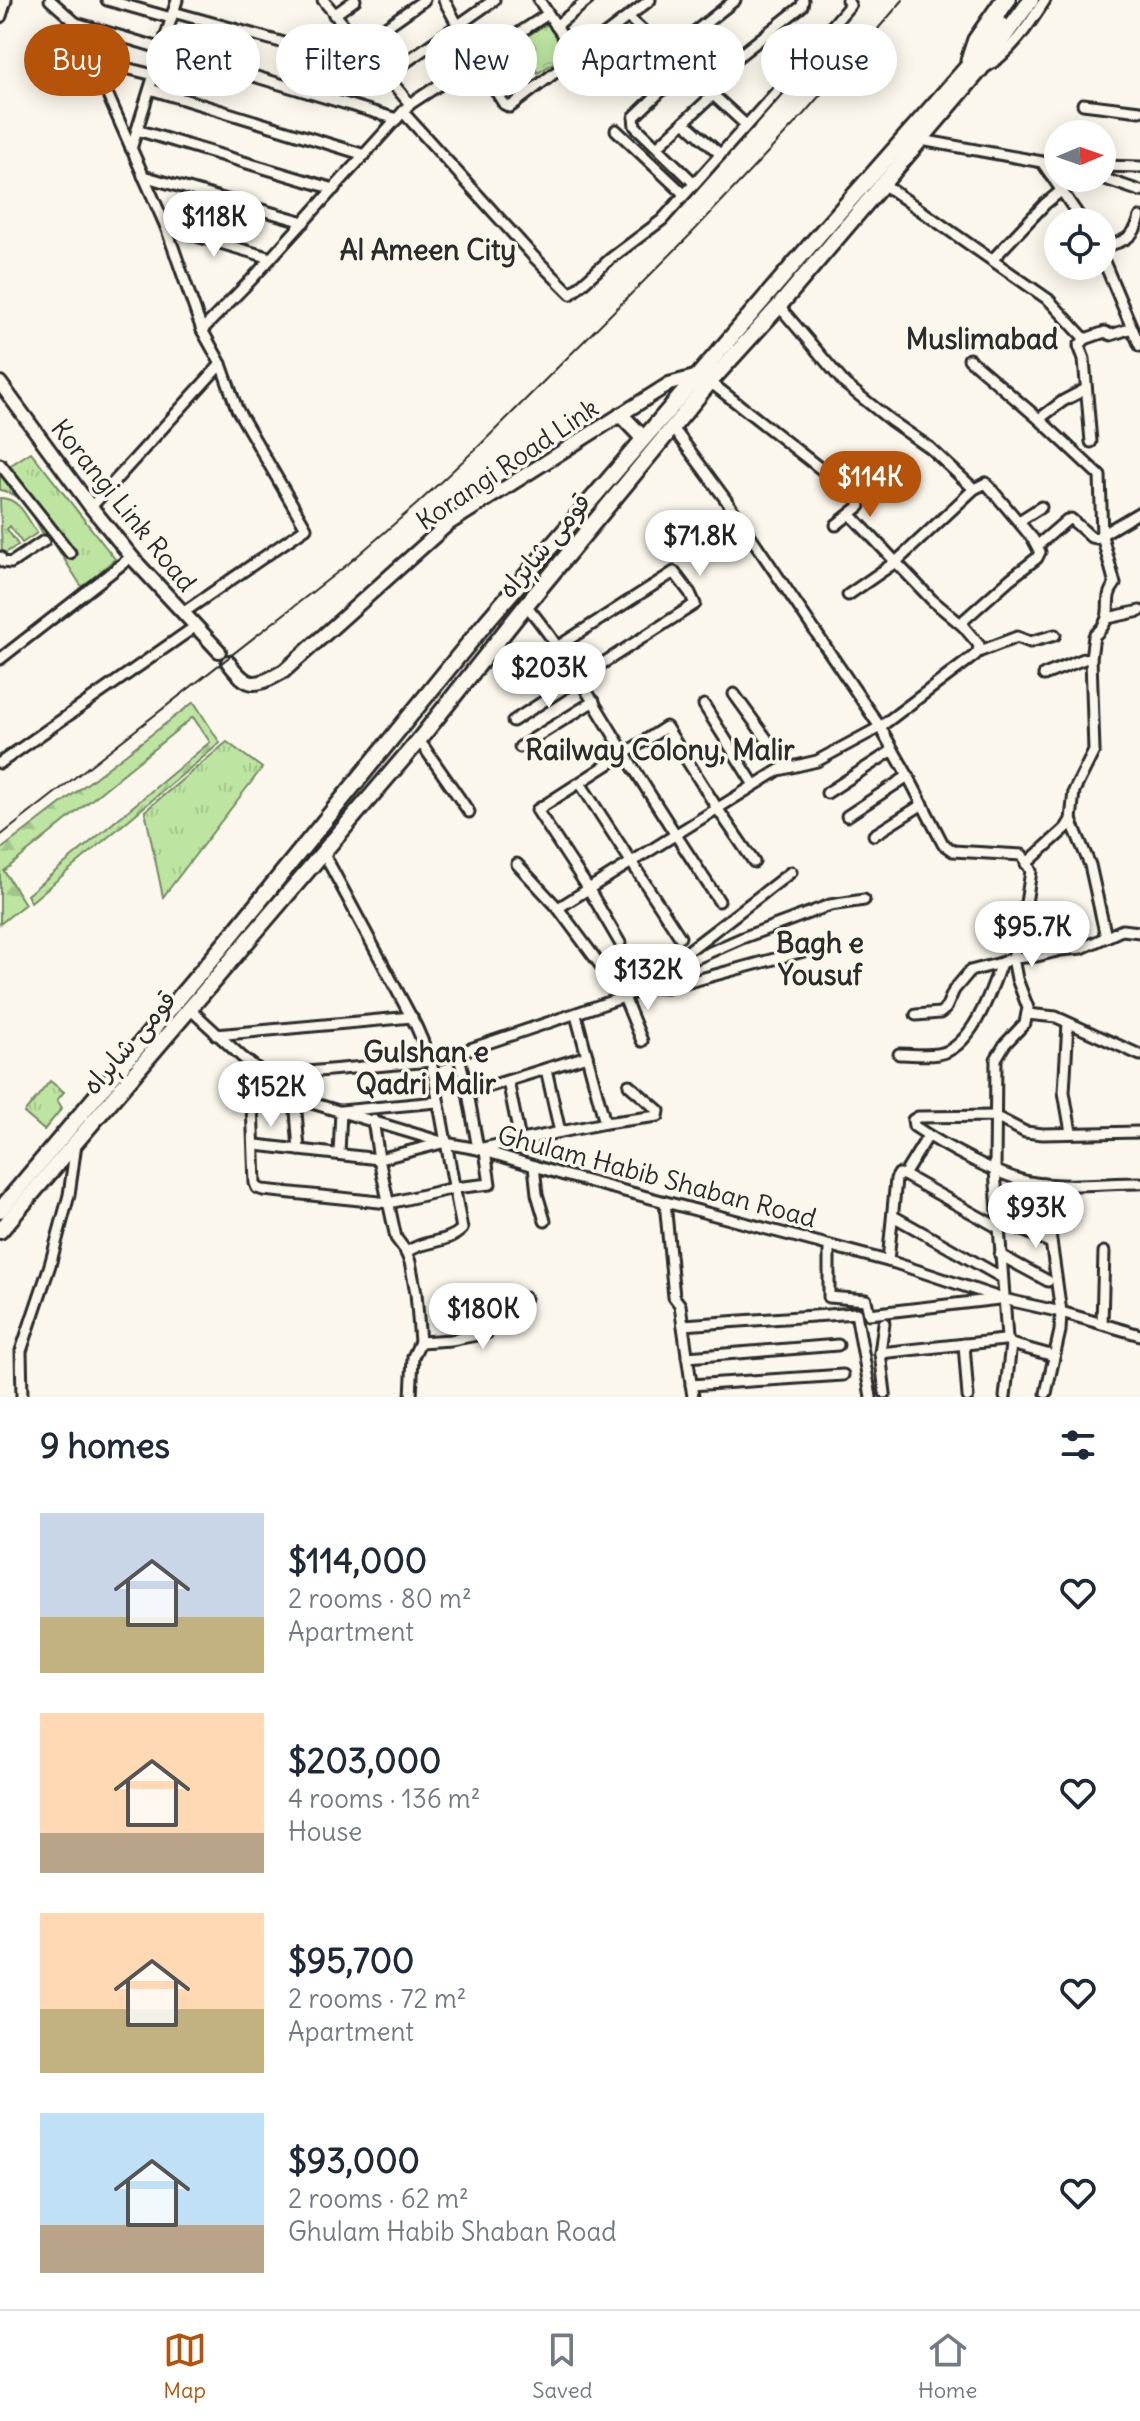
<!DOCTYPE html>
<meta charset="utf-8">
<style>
:root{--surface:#fff;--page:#f6f6f7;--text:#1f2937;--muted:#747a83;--line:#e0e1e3;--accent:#b45309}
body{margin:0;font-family:Delius,"Playpen Sans Arabic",sans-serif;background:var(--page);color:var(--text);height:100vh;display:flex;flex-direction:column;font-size:30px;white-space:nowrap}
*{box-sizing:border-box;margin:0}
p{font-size:26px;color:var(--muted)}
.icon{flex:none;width:44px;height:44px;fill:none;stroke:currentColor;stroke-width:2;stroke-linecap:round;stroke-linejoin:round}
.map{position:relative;height:1397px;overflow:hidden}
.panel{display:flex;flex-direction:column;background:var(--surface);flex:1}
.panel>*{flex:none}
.banner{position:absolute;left:24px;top:24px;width:1092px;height:72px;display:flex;gap:16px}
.needle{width:52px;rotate:88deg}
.tools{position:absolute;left:1044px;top:120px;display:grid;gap:16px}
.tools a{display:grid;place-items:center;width:72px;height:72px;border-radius:50%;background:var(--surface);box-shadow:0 4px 20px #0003;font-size:40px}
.price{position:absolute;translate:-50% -68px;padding:0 18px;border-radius:28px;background:#fff;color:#222;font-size:26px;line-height:52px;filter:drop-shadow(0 2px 4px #0008)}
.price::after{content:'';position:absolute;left:50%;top:48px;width:24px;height:18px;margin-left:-12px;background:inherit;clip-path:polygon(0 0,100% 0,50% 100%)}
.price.on{background:var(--accent);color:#fff}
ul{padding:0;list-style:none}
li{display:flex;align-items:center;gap:24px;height:200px;padding:0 40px}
li span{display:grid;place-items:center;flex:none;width:224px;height:160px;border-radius:0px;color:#555}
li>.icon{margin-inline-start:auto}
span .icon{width:96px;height:96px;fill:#fffc;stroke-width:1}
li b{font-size:34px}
h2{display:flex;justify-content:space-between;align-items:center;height:96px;padding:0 40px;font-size:34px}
.pill{padding:0 28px;border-radius:36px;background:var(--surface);box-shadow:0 4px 20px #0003;font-size:28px;line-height:72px}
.pill.on{background:var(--accent);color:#fff}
.menu{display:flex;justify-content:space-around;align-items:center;height:112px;border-top:2px solid var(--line);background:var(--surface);font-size:22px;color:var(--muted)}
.menu a{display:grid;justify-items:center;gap:4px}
.menu .on{color:var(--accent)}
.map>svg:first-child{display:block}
.grass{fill:url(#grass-tufts);stroke:#748866;stroke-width:2}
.forest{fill:url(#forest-firs);stroke:#748866;stroke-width:2}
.park{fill:url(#park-crowns);stroke:#748866;stroke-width:2}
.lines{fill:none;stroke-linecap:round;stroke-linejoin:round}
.minor-casing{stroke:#2b2b2b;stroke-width:15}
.tertiary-casing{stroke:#2b2b2b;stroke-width:17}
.secondary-casing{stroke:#2b2b2b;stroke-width:18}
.trunk-casing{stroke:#2b2b2b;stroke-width:20}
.minor{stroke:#fbf7ec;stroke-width:9}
.tertiary{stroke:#fbf7ec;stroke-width:11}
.secondary{stroke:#fbf7ec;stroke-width:12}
.trunk{stroke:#fbf7ec;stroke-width:14}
.rail{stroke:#2b2b2b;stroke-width:2}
.labels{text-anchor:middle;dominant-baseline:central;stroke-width:7;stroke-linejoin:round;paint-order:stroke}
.street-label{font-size:26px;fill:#2b2b2b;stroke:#fbf7ec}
.neighbourhood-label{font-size:28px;font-weight:bold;fill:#2b2b2b;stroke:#fbf7ec}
</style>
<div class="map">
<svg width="1140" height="1397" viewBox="0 0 1140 1397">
<defs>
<pattern id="grass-tufts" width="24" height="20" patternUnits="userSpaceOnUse" patternTransform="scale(2)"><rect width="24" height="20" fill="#bde5a1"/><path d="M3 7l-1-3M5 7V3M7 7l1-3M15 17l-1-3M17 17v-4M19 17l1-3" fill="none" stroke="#a3c58b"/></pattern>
<pattern id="forest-firs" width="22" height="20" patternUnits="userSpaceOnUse" patternTransform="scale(2)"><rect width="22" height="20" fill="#bde5a1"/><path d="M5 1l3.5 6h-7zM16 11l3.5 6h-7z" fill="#a3c58b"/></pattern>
<pattern id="park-crowns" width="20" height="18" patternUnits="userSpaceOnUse" patternTransform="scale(2)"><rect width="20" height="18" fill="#bde5a1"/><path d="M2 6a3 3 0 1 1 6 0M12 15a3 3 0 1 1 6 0" fill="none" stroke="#a3c58b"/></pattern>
</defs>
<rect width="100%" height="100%" fill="#fbf7ec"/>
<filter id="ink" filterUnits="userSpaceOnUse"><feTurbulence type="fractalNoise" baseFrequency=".0125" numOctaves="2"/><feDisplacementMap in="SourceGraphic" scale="16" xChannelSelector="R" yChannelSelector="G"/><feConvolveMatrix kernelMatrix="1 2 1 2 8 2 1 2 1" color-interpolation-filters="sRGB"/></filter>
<g filter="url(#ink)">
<!-- grass -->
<g class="grass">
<path d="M31,452L115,559L82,587L48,534H43C30,511 28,496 0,490V472Z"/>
<path d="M0,498C20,498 27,518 37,533L22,543L10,526L7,529L18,545L2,555Z"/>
<polygon points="227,742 262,768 163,897 145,811"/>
<polygon points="50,1081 64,1092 57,1100 62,1108 44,1130 24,1113"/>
</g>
<!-- forest -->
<polygon class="forest" points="194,702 220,743 31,902 27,895 210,742 193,717 4,871 25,904 0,924 0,850"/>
<!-- park -->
<polygon class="park" points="548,23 568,53 538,73 518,42"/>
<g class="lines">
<defs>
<g id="minor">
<polyline points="50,0 76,23 166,227 202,330 221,364 237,409 306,528 184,612"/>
<polyline points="107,0 171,18"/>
<polyline points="323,0 410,104"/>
<polyline points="444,0 477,61 504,104 510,107 650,0"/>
<polyline points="539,0 577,57"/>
<polyline points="173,12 381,70"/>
<polyline points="334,15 355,0"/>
<polyline points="629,18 746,125"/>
<polyline points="76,23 397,119"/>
<polyline points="556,26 588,0"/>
<polyline points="360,45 424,0"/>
<polyline points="668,53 735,0"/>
<polyline points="93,60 154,75"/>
<polyline points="966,60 973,39 1000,0"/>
<path d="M984,68C1009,55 1030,24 1045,0"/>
<polyline points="684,69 634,117 635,126 694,183"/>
<polyline points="386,76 494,0"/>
<polyline points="702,85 802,6 803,0"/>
<polyline points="150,89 365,155"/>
<polyline points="1083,104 1140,111"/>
<polyline points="403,112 534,257 571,294 610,259 662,220 778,90 850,5 847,0"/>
<polyline points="684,122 720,154"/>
<polyline points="137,130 334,189"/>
<polyline points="616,130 684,194"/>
<polyline points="921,140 1042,162 1083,222"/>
<polyline points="657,147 713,95"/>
<polyline points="131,149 177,0"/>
<polyline points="1102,166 1140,167"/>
<polyline points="143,176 304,222"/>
<polyline points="1102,178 1140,191"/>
<polyline points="883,184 1049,300 1085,339 1105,332 1111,335 1132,328 1102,257"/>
<polyline points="166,227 271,258"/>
<path d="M1102,247C1123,242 1134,239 1140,217"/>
<polyline points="993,259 1045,204 1062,190"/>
<polyline points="779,306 845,384 890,420 930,448 974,489"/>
<polyline points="1132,328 1140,346"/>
<polyline points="202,330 252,279 410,104 548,14"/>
<polyline points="1085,339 1079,346 1084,359 1091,442"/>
<path d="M969,359L1039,419L1100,476L1102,536L1115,584C1100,602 1119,614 1094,636L1091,658"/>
<polyline points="710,382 858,498 860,506 836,525"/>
<polyline points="1039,419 1063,401 1086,389"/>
<polyline points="0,464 70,553"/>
<polyline points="91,507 221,364"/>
<polyline points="852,516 932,600 963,626"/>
<polyline points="1019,521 1041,507"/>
<polyline points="1037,546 1067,520 1071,519 1091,537 1096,538 1140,512"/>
<polyline points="0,557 3,562 11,563 44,541"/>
<polyline points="848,595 897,561 974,489 986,483 1033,539 1040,552 1037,558 1010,579 964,620 963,626 979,645 978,652 974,656 880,727 908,776 943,844 953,851 1022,855 1031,871 1026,903 1013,958 1017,979 1028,1008 1025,1023 1005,1044 996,1059 995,1170 1007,1338 1004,1340 880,1353"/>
<path d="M526,605C564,651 594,703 625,754C655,804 687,852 719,901"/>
<polyline points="1108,618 1140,611"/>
<polyline points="978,652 1017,637 1030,642 1055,635"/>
<polyline points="0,659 131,557"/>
<polyline points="734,694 787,767"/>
<polyline points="704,705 754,785"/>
<polyline points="513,721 695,604 690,593 674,572 557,647"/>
<polyline points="419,740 469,812"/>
<polyline points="520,747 594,701"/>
<polyline points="0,763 196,626"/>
<polyline points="580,783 680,937"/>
<polyline points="827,793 893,750"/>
<polyline points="847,816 908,776"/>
<polyline points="1071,820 1090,865 1106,937"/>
<polyline points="874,835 923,804"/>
<path d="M323,852L416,1026L431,1061L462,1229C446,1245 423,1239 406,1253"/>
<polyline points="517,864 558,908 624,997 642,1041"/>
<polyline points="1026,864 1066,828 1071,820 1074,791 1094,751 1091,658 1084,659 1044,675"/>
<polyline points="558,908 779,770 817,761 880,727 726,500 673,428"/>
<polyline points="620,943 588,888 537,810 666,727 717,808 754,862"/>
<polyline points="670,965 791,872"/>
<polyline points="646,987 667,988 815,948"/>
<polyline points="190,1009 242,1057 295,1098 445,1143 478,1149 564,1175 895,1263 1003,1299 1061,1312 1140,1335"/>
<polyline points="1027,1014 1056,1017 1140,1055"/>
<polyline points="576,1015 605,1123"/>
<polyline points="916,1015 940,1013 946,1008 954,990 970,971 1001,963"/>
<polyline points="1068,1023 1064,1092 1071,1132"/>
<polyline points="216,1035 412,1017"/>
<polyline points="458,1053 468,1093 478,1149 605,1123 658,1116 659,1111 629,1085"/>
<path d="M899,1054C911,1054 925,1056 938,1054C972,1049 991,991 1001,963L1013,958L1037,956L1061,950L1082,948L1122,930L1140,932"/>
<polyline points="546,1069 560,1132"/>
<polyline points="508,1081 520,1140"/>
<polyline points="468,1093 587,1056"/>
<polyline points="295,1098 299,1150"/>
<polyline points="373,1120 379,1159 396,1238 405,1250 410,1262 416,1293 420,1342 413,1357 411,1397"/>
<path d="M1140,1132L1043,1134L1025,1132L994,1116L918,1117L913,1120L914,1126C942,1145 1003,1179 1035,1183C1068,1188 1107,1183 1140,1183"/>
<polyline points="256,1145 379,1159 442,1143"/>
<polyline points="485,1151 490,1184 454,1188 389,1203 263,1190 257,1188 255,1183 251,1077 431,1061 458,1053 624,997 646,987 658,975 742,938 830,905 864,900"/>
<polyline points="339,1154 341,1111 437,1102"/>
<polyline points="534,1166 537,1194 545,1221"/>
<polyline points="904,1175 999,1228"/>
<polyline points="1043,1184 1061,1312 1060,1331 1046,1393"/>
<polyline points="665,1202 674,1297 680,1305 693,1397"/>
<polyline points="893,1216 1001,1277"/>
<polyline points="998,1219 1051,1243"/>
<polyline points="829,1246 829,1297 866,1300 869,1314 999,1299"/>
<polyline points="1000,1255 1048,1281"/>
<polyline points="888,1261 896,1179 899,1174 904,1175 928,1136"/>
<polyline points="884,1323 880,1353 885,1393"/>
<polyline points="1102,1324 1104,1252"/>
<polyline points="683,1325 856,1313 871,1397"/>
<polyline points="1008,1340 1011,1344 1054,1356"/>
<polyline points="420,1342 451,1340 487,1333 502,1300 525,1298"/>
<polyline points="964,1344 968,1397"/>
<polyline points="687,1357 838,1345"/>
<polyline points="691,1385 843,1375"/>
<polyline points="22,1397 21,1351 50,1265 69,1195 76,1144"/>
<polyline points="1005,1397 1011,1344"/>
</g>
<polyline id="tertiary" points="0,16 5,0"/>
<g id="secondary">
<polyline points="973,51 1009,0"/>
<polyline points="0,383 91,507 136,562 219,651"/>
<path d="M228,662C249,690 255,687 284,671L448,524L669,384L702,375"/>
</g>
<g id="trunk">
<polyline points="621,415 643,438"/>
<polyline points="0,1210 227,941 487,621 819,235 977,56 1002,25"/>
<polyline points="0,1231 419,740 526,605 710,382 779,306 979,71 1031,0"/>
</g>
</defs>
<!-- minor casing -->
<use href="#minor" class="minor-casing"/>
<!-- tertiary casing -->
<use href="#tertiary" class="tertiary-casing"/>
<!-- secondary casing -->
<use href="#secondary" class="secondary-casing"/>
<!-- trunk casing -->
<use href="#trunk" class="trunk-casing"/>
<!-- minor -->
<use href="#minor" class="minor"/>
<!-- tertiary -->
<use href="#tertiary" class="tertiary"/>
<!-- secondary -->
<use href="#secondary" class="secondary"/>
<!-- trunk -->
<use href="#trunk" class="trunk"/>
<!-- rail -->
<polyline class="rail" points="0,836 348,564 417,504 481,444 690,235 802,116 903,0"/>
</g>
</g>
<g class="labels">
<!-- street labels -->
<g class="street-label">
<text transform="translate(507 464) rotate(-34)">Korangi Road Link</text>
<text transform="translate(124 505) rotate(51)">Korangi Link Road</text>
<text transform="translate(544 545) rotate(-50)">قومی شاہراہ</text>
<text transform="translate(129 1042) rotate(-49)">قومی شاہراہ</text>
<text transform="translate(657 1176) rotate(15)">Ghulam Habib Shaban Road</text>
</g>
<!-- neighbourhood labels -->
<g class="neighbourhood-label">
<text x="428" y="250">Al Ameen City</text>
<text x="982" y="339">Muslimabad</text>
<text x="660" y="750">Railway Colony, Malir</text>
<text x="820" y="943">Bagh e<tspan x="820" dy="32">Yousuf</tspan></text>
<text x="426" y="1052">Gulshan e<tspan x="426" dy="32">Qadri Malir</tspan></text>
</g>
</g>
</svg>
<div class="tools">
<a><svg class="needle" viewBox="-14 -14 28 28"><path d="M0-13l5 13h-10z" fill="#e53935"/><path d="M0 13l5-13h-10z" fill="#747a83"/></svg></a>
<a><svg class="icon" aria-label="locate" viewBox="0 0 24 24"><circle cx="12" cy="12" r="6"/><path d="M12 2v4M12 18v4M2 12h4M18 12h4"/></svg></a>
</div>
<b class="price" style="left:214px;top:259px">$118K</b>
<b class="price on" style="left:870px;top:519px">$114K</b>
<b class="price" style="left:700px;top:578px">$71.8K</b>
<b class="price" style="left:549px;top:710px">$203K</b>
<b class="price" style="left:1032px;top:969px">$95.7K</b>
<b class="price" style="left:648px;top:1012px">$132K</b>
<b class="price" style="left:271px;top:1129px">$152K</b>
<b class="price" style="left:1036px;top:1250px">$93K</b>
<b class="price" style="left:483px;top:1351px">$180K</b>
<div class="banner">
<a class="pill on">Buy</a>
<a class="pill">Rent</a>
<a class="pill">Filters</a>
<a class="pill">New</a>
<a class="pill">Apartment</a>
<a class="pill">House</a>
</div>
</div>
<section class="panel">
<h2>9 homes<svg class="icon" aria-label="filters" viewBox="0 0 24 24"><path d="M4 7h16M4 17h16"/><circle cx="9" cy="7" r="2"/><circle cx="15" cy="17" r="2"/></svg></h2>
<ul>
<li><span style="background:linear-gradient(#c9d6e8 65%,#c2b280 0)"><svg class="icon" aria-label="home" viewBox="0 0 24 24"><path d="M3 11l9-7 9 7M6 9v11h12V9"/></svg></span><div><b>$114,000</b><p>2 rooms · 80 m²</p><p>Apartment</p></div><svg class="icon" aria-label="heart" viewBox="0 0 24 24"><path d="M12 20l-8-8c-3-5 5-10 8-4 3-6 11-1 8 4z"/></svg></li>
<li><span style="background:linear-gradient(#ffd9b3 75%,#b9a48a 0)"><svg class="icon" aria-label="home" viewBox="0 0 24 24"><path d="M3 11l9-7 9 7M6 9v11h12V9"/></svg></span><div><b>$203,000</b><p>4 rooms · 136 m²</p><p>House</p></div><svg class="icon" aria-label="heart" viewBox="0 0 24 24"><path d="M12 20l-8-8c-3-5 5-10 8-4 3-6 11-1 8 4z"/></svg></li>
<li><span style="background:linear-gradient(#ffd9b3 60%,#c2b280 0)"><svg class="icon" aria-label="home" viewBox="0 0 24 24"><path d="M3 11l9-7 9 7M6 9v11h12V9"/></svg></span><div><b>$95,700</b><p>2 rooms · 72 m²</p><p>Apartment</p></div><svg class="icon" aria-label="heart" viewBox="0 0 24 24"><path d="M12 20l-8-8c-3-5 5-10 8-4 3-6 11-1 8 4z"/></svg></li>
<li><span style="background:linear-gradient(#bfe0f5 70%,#b9a48a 0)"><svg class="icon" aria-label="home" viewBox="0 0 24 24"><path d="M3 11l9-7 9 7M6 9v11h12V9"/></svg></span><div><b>$93,000</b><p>2 rooms · 62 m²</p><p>Ghulam Habib Shaban Road</p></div><svg class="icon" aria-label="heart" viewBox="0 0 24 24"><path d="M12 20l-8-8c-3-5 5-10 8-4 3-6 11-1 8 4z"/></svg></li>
</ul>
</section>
<nav class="menu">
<a class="on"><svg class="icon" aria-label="map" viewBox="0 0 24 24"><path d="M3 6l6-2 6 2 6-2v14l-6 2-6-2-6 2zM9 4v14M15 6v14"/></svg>Map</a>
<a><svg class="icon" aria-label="saved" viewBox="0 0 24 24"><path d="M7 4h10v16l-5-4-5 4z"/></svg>Saved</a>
<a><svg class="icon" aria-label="home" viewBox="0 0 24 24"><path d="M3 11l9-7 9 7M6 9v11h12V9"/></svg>Home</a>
</nav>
